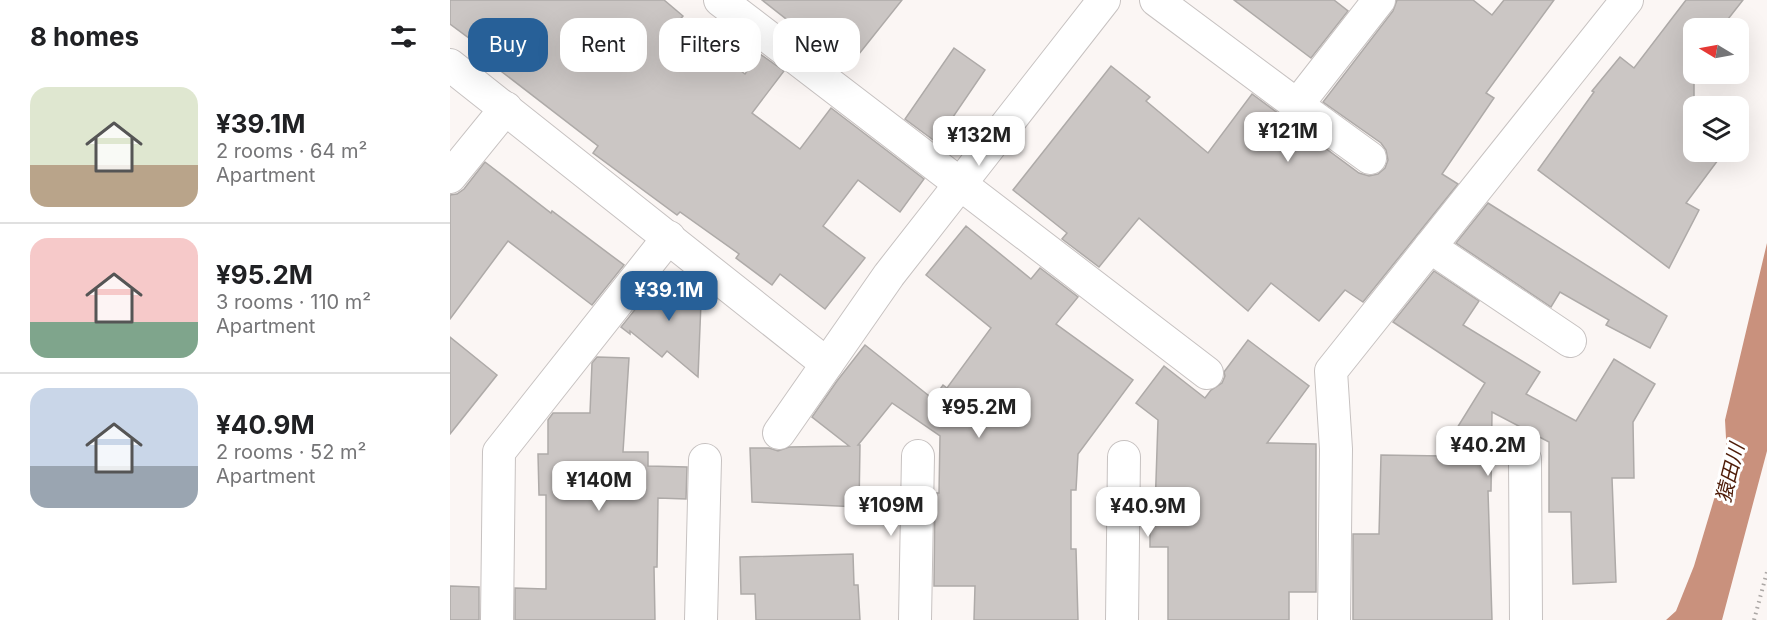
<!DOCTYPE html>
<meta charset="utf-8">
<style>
:root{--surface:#fff;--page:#f2f2f2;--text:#202124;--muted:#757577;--line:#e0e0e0;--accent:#276098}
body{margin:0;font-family:Inter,"Noto Sans JP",sans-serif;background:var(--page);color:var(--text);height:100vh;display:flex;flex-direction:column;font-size:22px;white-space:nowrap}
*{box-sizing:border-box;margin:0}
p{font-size:20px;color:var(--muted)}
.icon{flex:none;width:33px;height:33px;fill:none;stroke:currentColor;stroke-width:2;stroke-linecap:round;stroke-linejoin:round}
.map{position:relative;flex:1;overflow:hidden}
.panel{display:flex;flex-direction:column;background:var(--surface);width:450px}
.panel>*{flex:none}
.guide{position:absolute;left:18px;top:18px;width:570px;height:54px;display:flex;gap:12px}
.needle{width:39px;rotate:280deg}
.tools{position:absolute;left:1233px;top:18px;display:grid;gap:12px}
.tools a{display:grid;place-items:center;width:66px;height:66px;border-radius:12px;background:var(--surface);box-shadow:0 6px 24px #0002;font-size:30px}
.price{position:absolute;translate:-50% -51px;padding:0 14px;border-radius:12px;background:#fff;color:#222;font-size:20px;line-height:39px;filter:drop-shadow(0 2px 3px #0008)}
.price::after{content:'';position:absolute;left:50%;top:36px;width:18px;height:14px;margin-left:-9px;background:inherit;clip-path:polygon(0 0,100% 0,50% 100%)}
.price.current{background:var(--accent);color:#fff}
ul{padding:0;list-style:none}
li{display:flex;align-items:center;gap:18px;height:150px;padding:0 30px}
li+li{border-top:2px solid var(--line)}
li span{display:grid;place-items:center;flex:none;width:168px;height:120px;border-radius:18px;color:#555}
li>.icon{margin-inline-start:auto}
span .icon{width:72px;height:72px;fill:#fffc;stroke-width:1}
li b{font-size:26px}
h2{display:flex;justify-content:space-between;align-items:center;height:72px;padding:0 30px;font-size:26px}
.chip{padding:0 21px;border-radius:18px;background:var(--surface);box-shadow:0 6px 24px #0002;font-size:21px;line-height:54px}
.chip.current{background:var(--accent);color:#fff}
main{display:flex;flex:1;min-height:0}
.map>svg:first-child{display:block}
.water{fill:#c9917d}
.building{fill:#cbc6c4;stroke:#aeaaa8;stroke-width:1.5}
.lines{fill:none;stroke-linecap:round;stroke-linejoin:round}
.street-casing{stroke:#c7c2c1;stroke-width:34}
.path{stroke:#aba7a5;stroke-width:4;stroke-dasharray:1.5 4.5;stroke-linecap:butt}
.street{stroke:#fff;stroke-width:32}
.labels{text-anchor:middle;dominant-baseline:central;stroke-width:6;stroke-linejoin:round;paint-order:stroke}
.water-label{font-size:20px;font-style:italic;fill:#4e1b07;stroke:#fff}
</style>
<main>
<section class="panel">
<h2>8 homes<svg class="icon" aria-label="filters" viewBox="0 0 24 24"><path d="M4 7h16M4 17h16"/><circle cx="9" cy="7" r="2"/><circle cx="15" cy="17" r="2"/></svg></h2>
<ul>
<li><span style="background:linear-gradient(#dfe7d0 65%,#b9a48a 0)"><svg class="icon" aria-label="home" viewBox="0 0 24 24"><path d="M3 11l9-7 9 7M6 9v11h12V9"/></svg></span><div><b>¥39.1M</b><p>2 rooms · 64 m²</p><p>Apartment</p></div></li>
<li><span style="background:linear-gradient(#f6c9c9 70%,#7fa58c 0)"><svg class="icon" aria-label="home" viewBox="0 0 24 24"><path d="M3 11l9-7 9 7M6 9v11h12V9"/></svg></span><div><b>¥95.2M</b><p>3 rooms · 110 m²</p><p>Apartment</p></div></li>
<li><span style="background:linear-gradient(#c9d6e8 65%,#9aa5b1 0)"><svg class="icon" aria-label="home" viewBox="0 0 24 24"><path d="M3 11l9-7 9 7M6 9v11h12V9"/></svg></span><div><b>¥40.9M</b><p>2 rooms · 52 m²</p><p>Apartment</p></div></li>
</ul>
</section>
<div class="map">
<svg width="1317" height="620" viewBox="0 0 1317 620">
<rect width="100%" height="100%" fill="#fbf6f4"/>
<!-- water -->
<polygon class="water" points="1317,243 1317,451 1272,620 1216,620 1226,611 1244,566 1277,456 1275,420"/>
<!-- building -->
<g class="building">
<polygon points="0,0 214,0 233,16 227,23 295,74 310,54 334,71 302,113 350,149 381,108 474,179 450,212 408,180 373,226 415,258 375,309 330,274 322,285 286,258 289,254 230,212 227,215 143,153 148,146 43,65 47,59 0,24"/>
<polygon points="312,0 452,0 397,69 359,38 355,42 332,25 336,19"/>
<polygon points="784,0 884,0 898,11 861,58"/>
<polygon points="947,0 1023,0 1042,15 1054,0 1104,0 1036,93 1044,98 992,174 1008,184 913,302 895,290 869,321 821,283 798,311 689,218 649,267 612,239 617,233 563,190 661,66 700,97 696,101 758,153 802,94 909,173 919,176 928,174 935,168 938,160 936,150 931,143 873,102 943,11"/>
<polygon points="1236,0 1293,0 1271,28 1244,28 1244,152 1274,152 1236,203 1249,210 1219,268 1088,170 1144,92 1142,91 1170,57 1184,68"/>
<polygon points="504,48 535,70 486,142 455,119"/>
<polygon points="35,162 101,213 102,211 174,265 142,305 58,241 0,319 0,195 7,194 14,189"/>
<polygon points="1038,203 1217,316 1200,348 1156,325 1159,320 1110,292 1101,307 1006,243"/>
<polygon points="516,226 581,279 590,268 628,297 606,324 683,380 628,454 626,490 621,490 621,549 626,549 628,620 524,620 525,586 484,586 485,493 489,493 490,436 442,403 408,445 410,445 409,507 302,502 300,448 319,448 328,451 339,447 399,446 362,417 387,381 415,345 483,399 493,385 497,388 541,328 476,275"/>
<polygon points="984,271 1029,301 1013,325 1090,372 1076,394 1126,421 1164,359 1205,384 1183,422 1184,478 1162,478 1166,582 1123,584 1121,512 1099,512 1099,442 1042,412 1041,491 1038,491 1042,620 903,620 903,534 929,534 931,455 994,456 994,449 1035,383 943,322"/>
<polygon points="215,272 251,302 248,377 217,351 212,357 180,331 180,334 171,327"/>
<polygon points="0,337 47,375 0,434"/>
<polygon points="798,340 859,386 817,443 866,444 866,592 839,592 839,620 718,620 718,547 700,547 700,510 705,510 708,420 686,403 714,366 755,398 761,390 772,383 775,376 774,372"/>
<polygon points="147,357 179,358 173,452 198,452 198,466 237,467 236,499 208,498 207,567 204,567 205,620 65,620 65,588 96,589 96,495 89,495 88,454 98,454 98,420 103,413 140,413 142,363"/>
<polygon points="403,554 404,585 408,585 410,620 306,620 305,594 291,594 290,557"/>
<polygon points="0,586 29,587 29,620 0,620"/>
</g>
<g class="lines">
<defs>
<g id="street">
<polyline points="270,0 757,373"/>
<polyline points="706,0 847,105 929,0"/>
<polyline points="0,65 377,364"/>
<polyline points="847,105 920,158"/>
<polyline points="0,177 56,108"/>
<polyline points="980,247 1120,341"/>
<polyline points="329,433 439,275 654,0"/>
<polyline points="1075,459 1076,620"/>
<polyline points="47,620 49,452 219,237"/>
<polyline points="251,620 255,460"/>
<polyline points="465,620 468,456"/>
<polyline points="672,620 674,457"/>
<polyline points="884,620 886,449 881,371 1177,0"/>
</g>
</defs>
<!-- street casing -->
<use href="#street" class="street-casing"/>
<!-- path -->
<polyline class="path" points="1304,620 1317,572"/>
<!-- street -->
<use href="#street" class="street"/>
</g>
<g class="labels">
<!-- water labels -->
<g class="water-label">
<text transform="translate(1280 473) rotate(-76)">猿田川</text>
</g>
</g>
</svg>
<div class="tools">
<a><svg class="needle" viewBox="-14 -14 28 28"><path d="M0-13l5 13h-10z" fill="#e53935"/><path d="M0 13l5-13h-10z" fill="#757577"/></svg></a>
<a><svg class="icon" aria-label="layers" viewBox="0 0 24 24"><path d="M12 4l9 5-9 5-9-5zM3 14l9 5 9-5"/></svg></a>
</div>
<b class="price" style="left:838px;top:163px">¥121M</b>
<b class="price" style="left:529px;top:167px">¥132M</b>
<b class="price current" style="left:219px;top:322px">¥39.1M</b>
<b class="price" style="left:529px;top:439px">¥95.2M</b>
<b class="price" style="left:1038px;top:477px">¥40.2M</b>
<b class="price" style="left:149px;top:512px">¥140M</b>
<b class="price" style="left:441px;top:537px">¥109M</b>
<b class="price" style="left:698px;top:538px">¥40.9M</b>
<div class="guide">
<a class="chip current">Buy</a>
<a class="chip">Rent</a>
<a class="chip">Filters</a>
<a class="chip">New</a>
</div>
</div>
</main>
